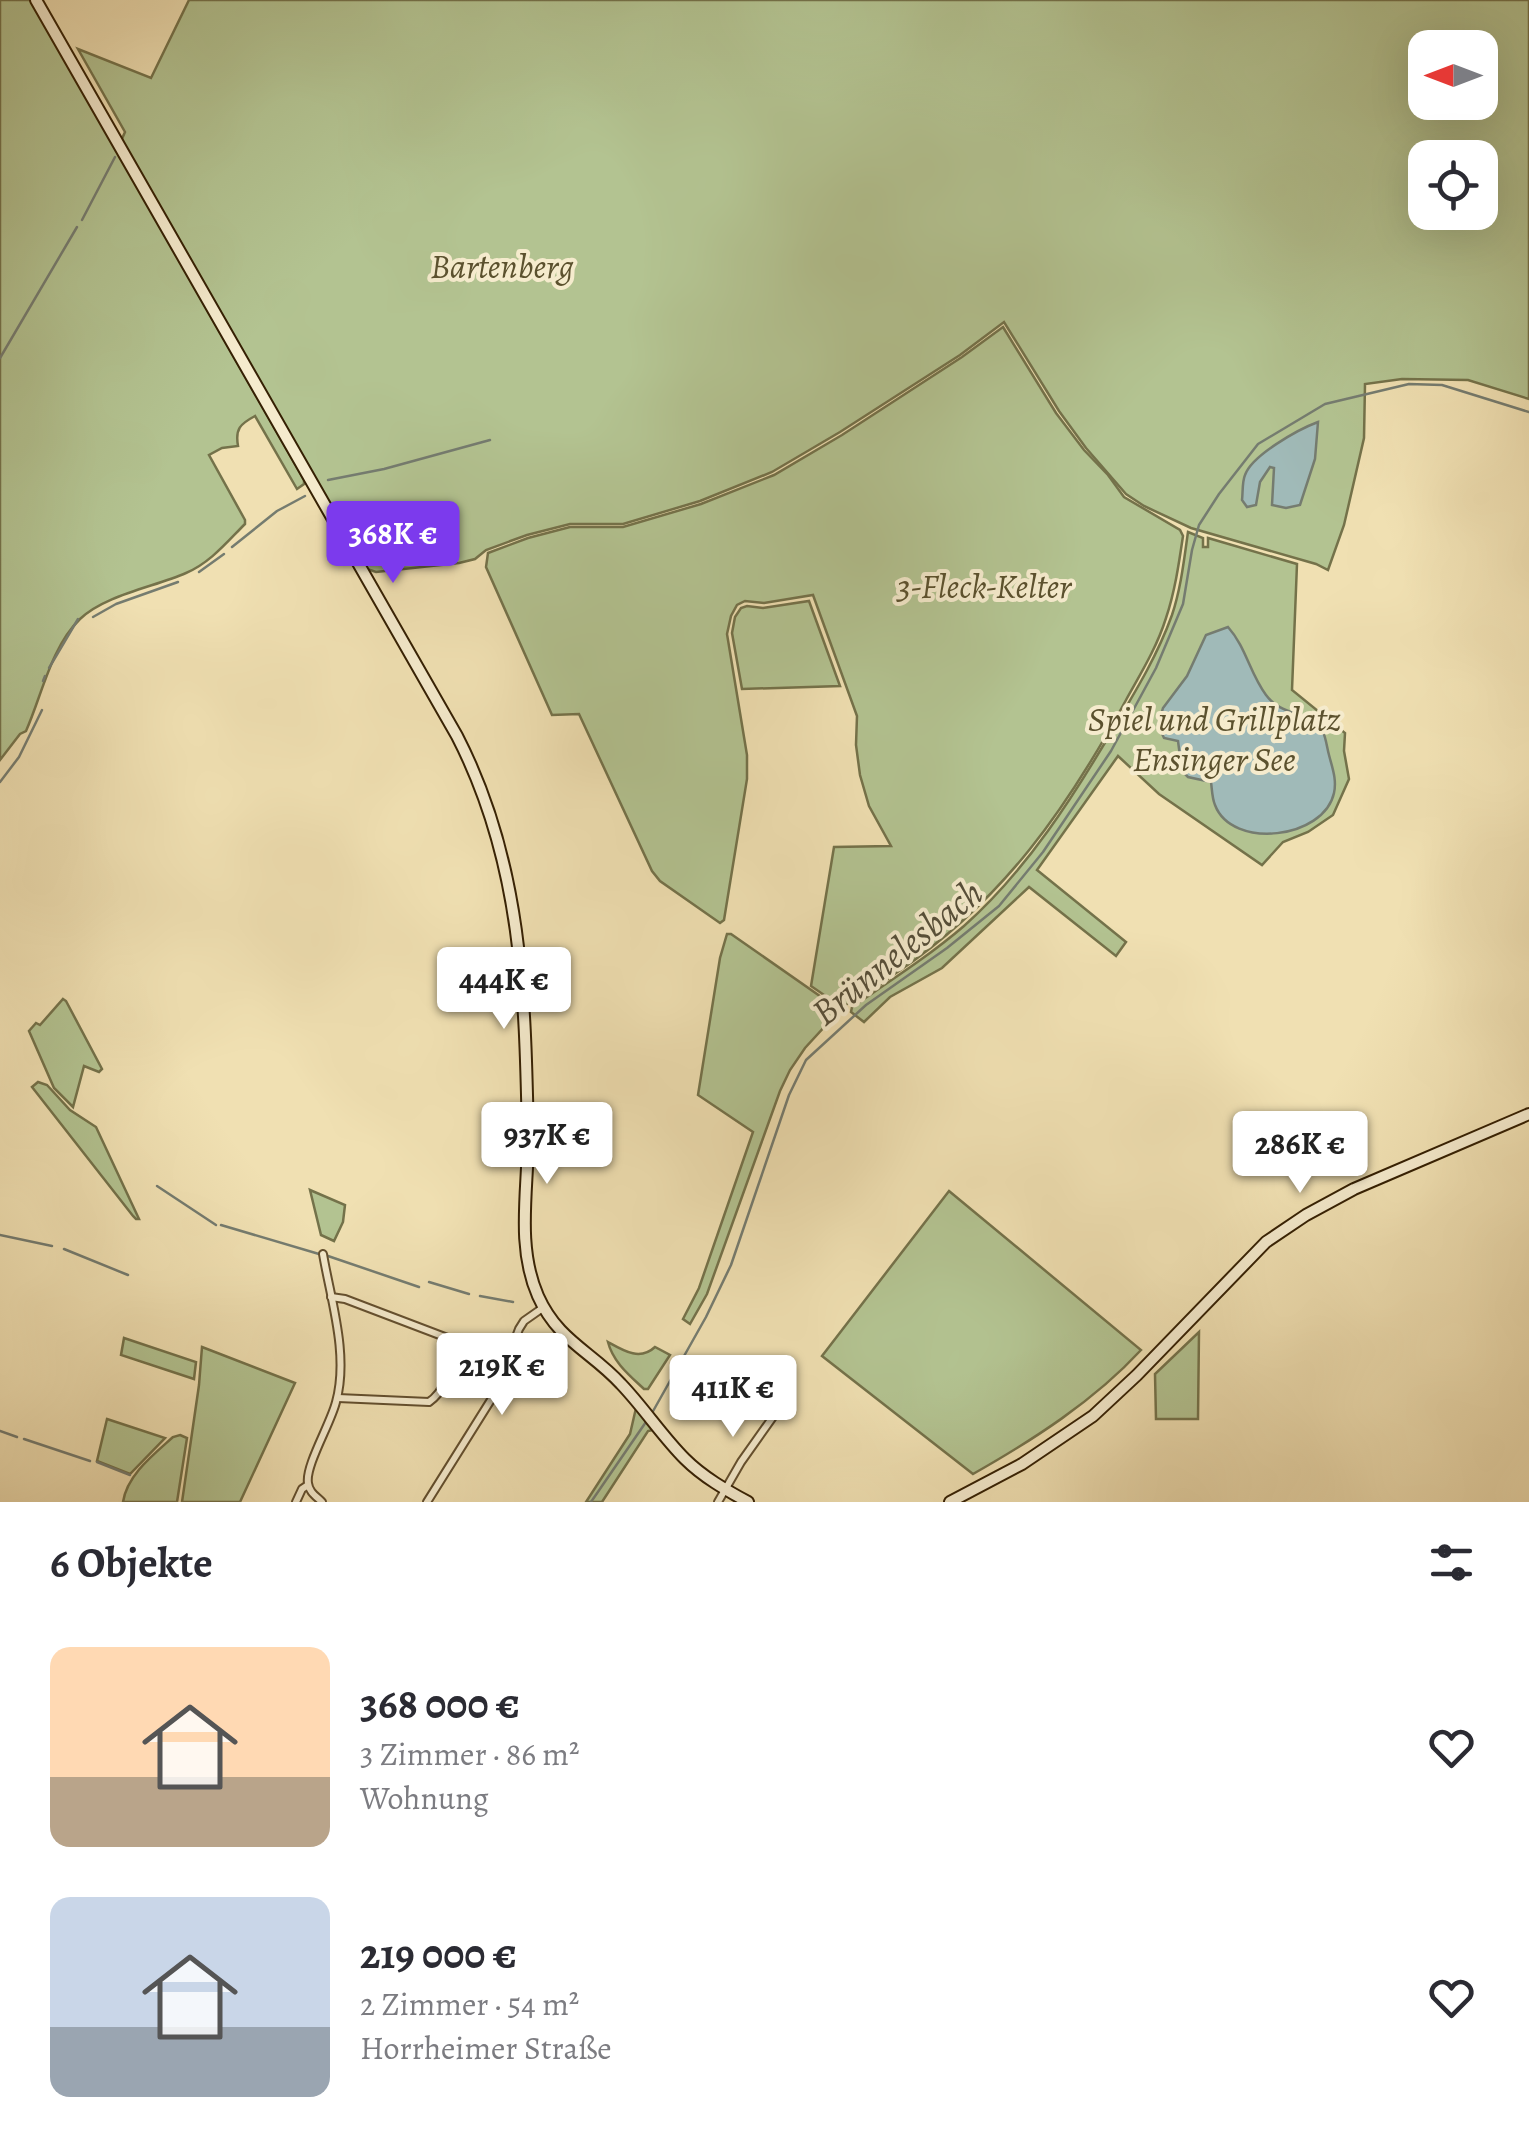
<!DOCTYPE html>
<html lang="de">
<meta charset="utf-8">
<style>
:root{--surface:#fff;--page:#f2f2f3;--text:#2b2b33;--muted:#7c7c81;--accent:#7c3aed}
body{margin:0;font-family:Alegreya,serif;background:var(--page);color:var(--text);height:100vh;display:flex;flex-direction:column;font-size:38px;white-space:nowrap}
*{box-sizing:border-box;margin:0}
p{font-size:32px;color:var(--muted)}
.icon{flex:none;width:55px;height:55px;fill:none;stroke:currentColor;stroke-width:2;stroke-linecap:round;stroke-linejoin:round}
.map{position:relative;height:1502px;overflow:hidden}
.sheet{display:flex;flex-direction:column;background:var(--surface);flex:1}
.sheet>*{flex:none}
.needle{width:65px;rotate:270deg}
.fabs{position:absolute;left:1408px;top:30px;display:grid;gap:20px}
.fabs a{display:grid;place-items:center;width:90px;height:90px;border-radius:20px;background:var(--surface);box-shadow:0 10px 40px #0002;font-size:50px}
.price{position:absolute;translate:-50% -85px;padding:0 22px;border-radius:10px;background:#fff;color:#222;font-size:32px;line-height:65px;filter:drop-shadow(0 2px 5px #0008)}
.price::after{content:'';position:absolute;left:50%;top:60px;width:30px;height:22px;margin-left:-15px;background:inherit;clip-path:polygon(0 0,100% 0,50% 100%)}
.price.selected{background:var(--accent);color:#fff}
ul{padding:0;list-style:none}
li{display:flex;align-items:center;gap:30px;height:250px;padding:0 50px}
li span{display:grid;place-items:center;flex:none;width:280px;height:200px;border-radius:20px;color:#555}
li>.icon{margin-inline-start:auto}
span .icon{width:120px;height:120px;fill:#fffc;stroke-width:1}
li b{font-size:42px}
h2{display:flex;justify-content:space-between;align-items:center;height:120px;padding:0 50px;font-size:42px}
.map>svg:first-child{display:block}
.green{fill:#b3c391;stroke:#74724a;stroke-width:2.5;fill-rule:evenodd}
.water{fill:#a0bab8;stroke:#757c70;stroke-width:2.5}
.lines{fill:none;stroke-linecap:round;stroke-linejoin:round}
.stream{stroke:#757c70;stroke-width:2.5}
.street-casing{stroke:#64502f;stroke-width:10}
.secondary-casing{stroke:#352003;stroke-width:14}
.street{stroke:#f5ebcd;stroke-width:6}
.secondary{stroke:#f5ebcd;stroke-width:10}
.labels{text-anchor:middle;dominant-baseline:central;stroke-width:8;stroke-linejoin:round;paint-order:stroke}
.park-label{font-size:35px;font-style:italic;fill:#5b512e;stroke:#f5ebcd}
.water-label{font-size:38px;font-style:italic;fill:#554e39;stroke:#f5ebcd}
</style>
<div class="map">
<svg width="1529" height="1502" viewBox="0 0 1529 1502">
<rect width="100%" height="100%" fill="#f0e0b2"/>
<filter id="stains"><feTurbulence type="fractalNoise" baseFrequency=".002" numOctaves="4"/><feColorMatrix values="0 0 0 0 .2 0 0 0 0 .09 0 0 0 0 .02 0 0 0 .5 -.17"/></filter>
<radialGradient id="worn" r=".72"><stop offset=".6" stop-color="#630" stop-opacity="0"/><stop offset="1" stop-color="#630" stop-opacity=".3"/></radialGradient>
<!-- green -->
<g class="green">
<path d="M0,0H31L304,480V484L297,489L255,416C240,424 235,429 238,446L222,448L209,455L245,520V524C227,542 210,563 186,573C154,587 105,595 80,619C51,647 42,695 26,731L20,734L0,760Z"/>
<path d="M189,0H1529V399L1468,380L1402,379L1365,384L1364,438L1344,525L1328,570L1316,564L1191,528L1144,506L1126,494L1086,448L1059,411L1004,322L960,355L840,432L772,472L700,501L623,524H570L527,535L486,550L475,559L459,563L376,572L367,569L121,141L125,132L78,49L151,78ZM1425,48H1480V102H1425ZM1425,158H1480V212H1425Z"/>
<path d="M1003,327L1056,413L1084,450L1108,475L1124,497L1180,530L1183,536C1179,563 1175,591 1166,618C1157,647 1141,673 1126,700C1067,809 1003,900 899,971C881,983 861,1002 840,1006L811,986L834,847L891,846L869,806L860,775L856,745L857,716L813,595L764,603L745,601L737,605L731,616L727,634L747,755V779L724,920L720,923L660,881L652,871L579,714L552,715L486,567L488,553L528,538L570,527H623L701,504L774,475L842,435L962,357Z"/>
<path d="M1188,532L1203,538V547H1208V538L1297,564L1292,690L1345,733L1344,751L1349,779L1333,815L1308,832L1283,842L1262,865L1159,794L1118,756L1037,870L1126,942L1116,956L1029,887L942,968L890,997L864,1022L851,1012L852,1007C890,981 929,956 964,926C1027,870 1074,796 1116,724C1137,689 1158,654 1172,615C1181,588 1184,560 1188,532Z"/>
<polygon points="809,601 840,686 742,689 732,633 735,617 741,608 747,606 763,608"/>
<polygon points="727,934 731,934 837,1008 838,1012 805,1048 790,1070 780,1091 707,1294 690,1324 683,1319 699,1288 753,1132 698,1095 720,958"/>
<polygon points="63,999 66,1001 102,1069 99,1072 84,1066 73,1107 54,1088 29,1031 36,1023 40,1025"/>
<polygon points="38,1082 47,1085 70,1110 96,1127 139,1219 136,1219 133,1216 32,1087"/>
<polygon points="310,1190 345,1205 343,1222 334,1241 321,1235"/>
<path d="M949,1191L1141,1350C1094,1401 1033,1440 973,1474L822,1356Z"/>
<polygon points="1199,1332 1198,1419 1156,1419 1155,1374"/>
<polygon points="124,1338 196,1362 194,1379 121,1355"/>
<path d="M608,1342C624,1351 640,1361 655,1347L670,1355L648,1389H644C629,1375 613,1362 608,1342Z"/>
<polygon points="202,1347 295,1383 240,1502 182,1502 199,1385"/>
<polygon points="636,1408 653,1430 648,1431 602,1502 586,1502 630,1434"/>
<polygon points="107,1419 165,1438 130,1474 97,1461"/>
<path d="M180,1435L187,1438L177,1502H123C127,1475 153,1455 173,1437Z"/>
</g>
<!-- water -->
<g class="water">
<path d="M1318,422L1315,459L1300,505L1286,508L1272,505L1274,468L1270,467L1260,482L1256,505L1247,507L1242,500C1243,492 1242,482 1245,475C1252,455 1299,429 1318,422Z"/>
<path d="M1228,627C1246,647 1250,674 1266,695C1282,717 1311,711 1323,732C1326,738 1327,748 1329,755C1332,767 1337,779 1334,793C1324,839 1232,850 1215,805C1212,798 1212,789 1211,782L1188,777L1182,771L1178,741L1164,738L1158,725L1163,708L1187,676L1206,635Z"/>
</g>
<g class="lines">
<!-- stream -->
<g class="stream">
<polyline points="82,220 115,157"/>
<polyline points="0,358 77,227"/>
<polyline points="328,480 384,469 490,440"/>
<polyline points="232,547 277,511 305,496"/>
<polyline points="199,572 224,554"/>
<polyline points="93,617 116,604 178,582"/>
<polyline points="49,668 78,619"/>
<polyline points="43,681 45,676"/>
<polyline points="0,782 19,757 42,710"/>
<polyline points="157,1186 216,1225"/>
<polyline points="221,1225 319,1254"/>
<polyline points="0,1235 52,1246"/>
<polyline points="64,1249 128,1275"/>
<polyline points="328,1256 419,1287"/>
<polyline points="429,1282 469,1294"/>
<polyline points="480,1296 513,1302"/>
<polyline points="652,1413 706,1317 731,1265 789,1095 806,1060 866,1005 947,948 999,906 1043,852 1111,751 1156,668 1183,604 1192,550 1199,525 1219,494 1258,444 1325,404 1409,384 1442,385 1529,412"/>
<polyline points="0,1431 17,1437"/>
<polyline points="24,1439 90,1461"/>
<polyline points="97,1462 130,1475"/>
<polyline points="591,1502 648,1419"/>
</g>
<defs>
<g id="street">
<path d="M331,1297L345,1299L458,1342C451,1363 448,1389 429,1402L338,1398"/>
<polyline points="296,1502 302,1489 308,1485"/>
<path d="M322,1502C316,1496 309,1492 308,1483C305,1466 331,1423 336,1402C349,1355 331,1301 323,1254"/>
<polyline points="427,1502 494,1395 519,1329 524,1321 544,1307"/>
<polyline points="718,1502 741,1462 787,1397"/>
</g>
<g id="secondary">
<path d="M36,0L457,736C523,864 525,997 528,1138C528,1190 516,1246 538,1296C558,1341 591,1351 621,1384C644,1408 662,1436 685,1459C703,1477 726,1490 748,1502"/>
<polyline points="950,1502 1022,1464 1093,1416 1137,1375 1266,1242 1306,1215 1354,1189 1529,1114"/>
</g>
</defs>
<!-- street casing -->
<use href="#street" class="street-casing"/>
<!-- secondary casing -->
<use href="#secondary" class="secondary-casing"/>
<!-- street -->
<use href="#street" class="street"/>
<!-- secondary -->
<use href="#secondary" class="secondary"/>
</g>
<g class="labels">
<!-- park labels -->
<g class="park-label">
<text x="502" y="266">Bartenberg</text>
<text x="984" y="586">3-Fleck-Kelter</text>
<text x="1214" y="719">Spiel und Grillplatz<tspan x="1214" dy="40">Ensinger See</tspan></text>
</g>
<!-- water labels -->
<g class="water-label">
<text transform="translate(897 952) rotate(-39)">Brünnelesbach</text>
</g>
</g>
<rect width="100%" height="100%" filter="url(#stains)"/>
<rect width="100%" height="100%" fill="url(#worn)"/>
</svg>
<div class="fabs">
<a><svg class="needle" viewBox="-14 -14 28 28"><path d="M0-13l5 13h-10z" fill="#e53935"/><path d="M0 13l5-13h-10z" fill="#7c7c81"/></svg></a>
<a><svg class="icon" aria-label="locate" viewBox="0 0 24 24"><circle cx="12" cy="12" r="6"/><path d="M12 2v4M12 18v4M2 12h4M18 12h4"/></svg></a>
</div>
<b class="price selected" style="left:393px;top:586px">368K €</b>
<b class="price" style="left:504px;top:1032px">444K €</b>
<b class="price" style="left:547px;top:1187px">937K €</b>
<b class="price" style="left:1300px;top:1196px">286K €</b>
<b class="price" style="left:502px;top:1418px">219K €</b>
<b class="price" style="left:733px;top:1440px">411K €</b>
</div>
<section class="sheet">
<h2>6 Objekte<svg class="icon" aria-label="filters" viewBox="0 0 24 24"><path d="M4 7h16M4 17h16"/><circle cx="9" cy="7" r="2"/><circle cx="15" cy="17" r="2"/></svg></h2>
<ul>
<li><span style="background:linear-gradient(#ffd9b3 65%,#b9a48a 0)"><svg class="icon" aria-label="home" viewBox="0 0 24 24"><path d="M3 11l9-7 9 7M6 9v11h12V9"/></svg></span><div><b>368 000 €</b><p>3 Zimmer · 86 m²</p><p>Wohnung</p></div><svg class="icon" aria-label="heart" viewBox="0 0 24 24"><path d="M12 20l-8-8c-3-5 5-10 8-4 3-6 11-1 8 4z"/></svg></li>
<li><span style="background:linear-gradient(#c9d6e8 65%,#9aa5b1 0)"><svg class="icon" aria-label="home" viewBox="0 0 24 24"><path d="M3 11l9-7 9 7M6 9v11h12V9"/></svg></span><div><b>219 000 €</b><p>2 Zimmer · 54 m²</p><p>Horrheimer Straße</p></div><svg class="icon" aria-label="heart" viewBox="0 0 24 24"><path d="M12 20l-8-8c-3-5 5-10 8-4 3-6 11-1 8 4z"/></svg></li>
</ul>
</section>
